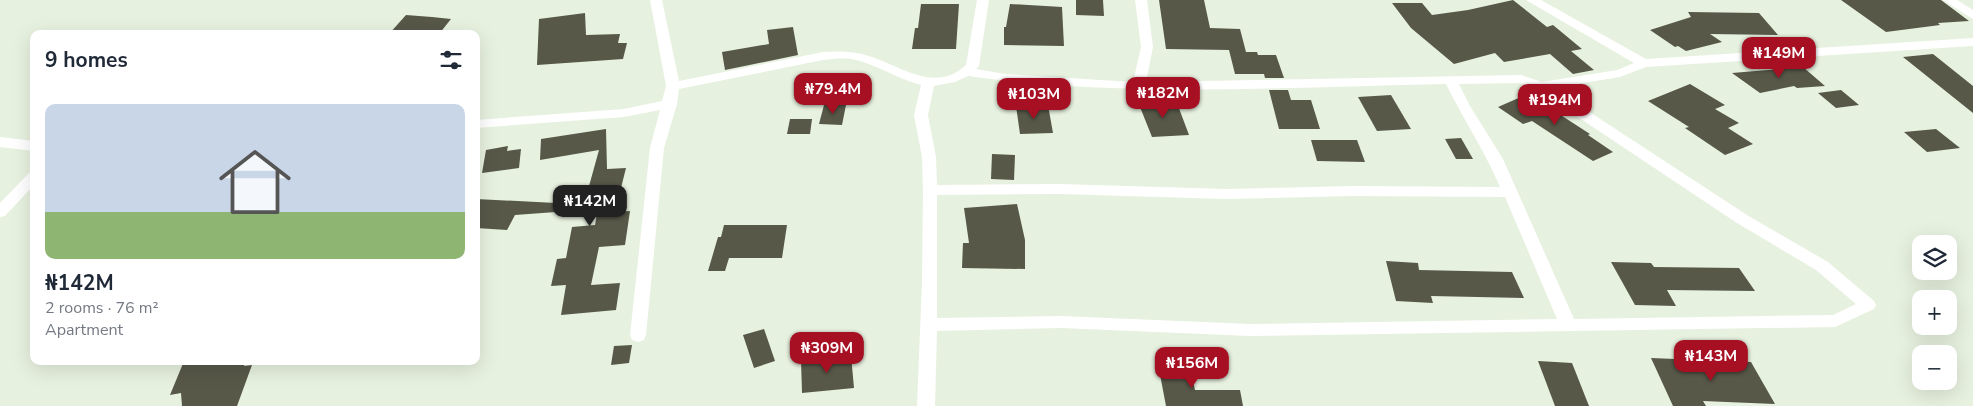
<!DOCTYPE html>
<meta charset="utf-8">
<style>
:root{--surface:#fff;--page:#f6f6f7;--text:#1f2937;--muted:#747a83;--accent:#a71023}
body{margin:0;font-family:"Nunito Sans",sans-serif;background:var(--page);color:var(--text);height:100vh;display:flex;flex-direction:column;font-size:19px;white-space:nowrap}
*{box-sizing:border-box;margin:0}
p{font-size:16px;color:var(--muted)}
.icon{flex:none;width:28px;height:28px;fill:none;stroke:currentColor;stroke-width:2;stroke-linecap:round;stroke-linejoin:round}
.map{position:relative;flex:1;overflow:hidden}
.details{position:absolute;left:30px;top:30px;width:450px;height:335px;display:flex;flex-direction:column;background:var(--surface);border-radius:10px;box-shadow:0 5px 20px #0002}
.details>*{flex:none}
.tools{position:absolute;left:1912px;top:235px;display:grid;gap:10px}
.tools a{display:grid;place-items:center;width:45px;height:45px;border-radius:10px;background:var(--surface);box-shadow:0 5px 20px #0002;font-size:25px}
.price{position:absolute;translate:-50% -42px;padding:0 11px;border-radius:10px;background:var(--accent);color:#fff;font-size:16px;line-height:32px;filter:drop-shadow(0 1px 2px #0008)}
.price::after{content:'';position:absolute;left:50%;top:30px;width:15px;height:11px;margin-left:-8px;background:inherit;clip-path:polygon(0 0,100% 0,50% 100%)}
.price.current{background:#222;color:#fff}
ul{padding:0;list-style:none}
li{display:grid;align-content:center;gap:10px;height:265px;padding:0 15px}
li span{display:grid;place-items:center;height:155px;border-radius:10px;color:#555}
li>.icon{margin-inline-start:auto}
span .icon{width:90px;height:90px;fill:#fffc;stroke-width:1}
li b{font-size:21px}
h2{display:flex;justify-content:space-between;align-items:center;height:60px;padding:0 15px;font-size:21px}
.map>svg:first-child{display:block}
.building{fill:#575848}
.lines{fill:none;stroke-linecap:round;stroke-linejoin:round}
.minor{fill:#fff;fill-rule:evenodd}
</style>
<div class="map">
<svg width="1973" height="406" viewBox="0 0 1973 406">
<rect width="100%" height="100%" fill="#e7f1df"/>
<!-- building -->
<g class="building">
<polygon points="1076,0 1103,0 1104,16 1076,15"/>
<polygon points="1159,0 1204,0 1210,28 1240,29 1246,52 1257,52 1258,55 1276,55 1284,78 1265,78 1264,74 1235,74 1229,50 1166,49"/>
<polygon points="1513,0 1547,27 1553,25 1582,49 1571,51 1594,70 1573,74 1550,54 1504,62 1495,53 1454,64 1411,28 1392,3 1422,3 1432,15 1468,10"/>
<polygon points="1841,0 1941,0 1969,21 1938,23 1940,25 1886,32"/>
<polygon points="921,4 959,4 956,49 912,49 915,28 918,28"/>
<polygon points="1010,4 1062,7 1064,46 1004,45 1004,27 1006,27"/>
<polygon points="1688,12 1759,13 1778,35 1710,34 1722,42 1686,51 1678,46 1675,47 1650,30 1691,17"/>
<polygon points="585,13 586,35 620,34 618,43 627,43 623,59 537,65 539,19"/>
<polygon points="406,15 432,17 451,19 439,34 389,34"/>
<polygon points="793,27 798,55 725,70 722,52 769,44 767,30"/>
<polygon points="1933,54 1973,86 1973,113 1903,57"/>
<polygon points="1803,67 1825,86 1797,88 1794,86 1760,93 1732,73"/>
<polygon points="1690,84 1725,105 1715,109 1739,123 1728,128 1753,144 1725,155 1685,128 1689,127 1648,101"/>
<polygon points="1269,90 1288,90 1291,100 1311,100 1320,129 1279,129"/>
<polygon points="1841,90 1859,105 1836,108 1818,93"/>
<polygon points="1528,94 1590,134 1588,135 1613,152 1593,161 1532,121 1523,124 1498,107"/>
<polygon points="1391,95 1411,129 1377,131 1358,97"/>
<polygon points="1165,99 1167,104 1177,103 1189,135 1152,137 1138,102"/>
<polygon points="824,105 846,105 842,125 819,124"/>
<polygon points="1048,105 1053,133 1020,134 1016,106"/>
<polygon points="790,119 812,119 810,134 787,134"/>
<polygon points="606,129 607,169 626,168 615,212 630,211 625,245 599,247 591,285 620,283 616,310 561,315 566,285 551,286 557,259 566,258 572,227 595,225 600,196 586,197 599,150 540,160 541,139"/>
<polygon points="1936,129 1960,148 1927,152 1904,132"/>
<polygon points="1461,138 1473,159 1456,159 1445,139"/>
<polygon points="1311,140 1357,140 1365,162 1317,161"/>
<polygon points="508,146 507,151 521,149 519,168 482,173 486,150"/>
<polygon points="992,154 1015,155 1014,180 991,179"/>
<polygon points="476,199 556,203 556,212 515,215 507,230 476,228"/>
<polygon points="1017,204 1025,240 1025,269 962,268 963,243 969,243 964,208"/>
<polygon points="724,225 787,225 782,258 729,258 725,271 708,271 718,237 721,237"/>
<polygon points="1386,261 1418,263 1419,270 1512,272 1524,298 1431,296 1433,303 1396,301"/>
<polygon points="1611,262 1651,263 1654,267 1739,268 1755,291 1667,290 1676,306 1635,305"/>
<polygon points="764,329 775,361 754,368 743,335"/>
<polygon points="632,345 629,363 611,365 614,346"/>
<polygon points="851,355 854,388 802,393 801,360"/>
<polygon points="1651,358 1751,362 1775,404 1703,401 1706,406 1673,406"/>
<polygon points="184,361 246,361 244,366 252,365 237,406 182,406 181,393 170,395"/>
<polygon points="1538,361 1572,363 1589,406 1555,406"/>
<polygon points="1189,363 1195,390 1240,390 1243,406 1166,406 1158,364"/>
</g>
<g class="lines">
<!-- minor -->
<g class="minor">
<path d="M650,0H662L679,81L823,52C839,51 853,51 869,56C901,66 935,94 966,65L977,0H989L979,66L976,69L1005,74L1133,82L1141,47L1135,0H1147L1153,47L1146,82L1521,75L1542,82L1617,70L1634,63L1526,0H1541L1646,59L1973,38V46L1646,67L1620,77L1553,88L1747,215L1828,262L1874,301L1876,305L1874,309L1835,327L1250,336L1061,328L937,331L935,406H917L922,281L923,190L922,157L914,115L921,85C897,79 875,63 851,59C842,58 832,59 823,60L679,89L677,104L664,148L646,335L644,340L638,342L632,340L630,335L650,148L660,110L624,117L476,128V120L624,109L662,101L666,86ZM968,76C1126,98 1287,87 1446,84C1463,119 1485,151 1500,187L1353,186L1226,189L1060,184L937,185L936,157L928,115L934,86L955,82ZM1520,83L1536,89L1737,223L1816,270L1856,304L1833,315L1574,319L1503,159L1470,106L1459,84ZM1060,194L1226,199L1353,196L1505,197L1557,319L1250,324L1061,316L937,318V195Z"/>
<polygon points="1943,0 1957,0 1973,10 1973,19"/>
<polygon points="0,137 34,141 34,151 0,147"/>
<polygon points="34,171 34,185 5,216 0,217 0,203 29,173"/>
</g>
</g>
</svg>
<div class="tools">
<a><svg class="icon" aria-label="layers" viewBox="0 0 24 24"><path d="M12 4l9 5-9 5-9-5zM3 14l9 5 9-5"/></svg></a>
<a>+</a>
<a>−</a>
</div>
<b class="price" style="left:1779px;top:79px">₦149M</b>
<b class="price" style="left:833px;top:115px">₦79.4M</b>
<b class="price" style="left:1163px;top:119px">₦182M</b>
<b class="price" style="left:1034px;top:120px">₦103M</b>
<b class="price" style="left:1555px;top:126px">₦194M</b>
<b class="price current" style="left:590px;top:227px">₦142M</b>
<b class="price" style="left:827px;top:374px">₦309M</b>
<b class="price" style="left:1711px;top:382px">₦143M</b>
<b class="price" style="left:1192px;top:389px">₦156M</b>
<section class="details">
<h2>9 homes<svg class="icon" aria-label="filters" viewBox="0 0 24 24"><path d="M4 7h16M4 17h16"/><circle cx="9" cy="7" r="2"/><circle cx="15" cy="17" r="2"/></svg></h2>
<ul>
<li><span style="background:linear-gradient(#c9d6e8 70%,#8fb573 0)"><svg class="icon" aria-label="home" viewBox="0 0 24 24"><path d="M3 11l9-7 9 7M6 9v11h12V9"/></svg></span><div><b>₦142M</b><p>2 rooms · 76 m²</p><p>Apartment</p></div></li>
</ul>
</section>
</div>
